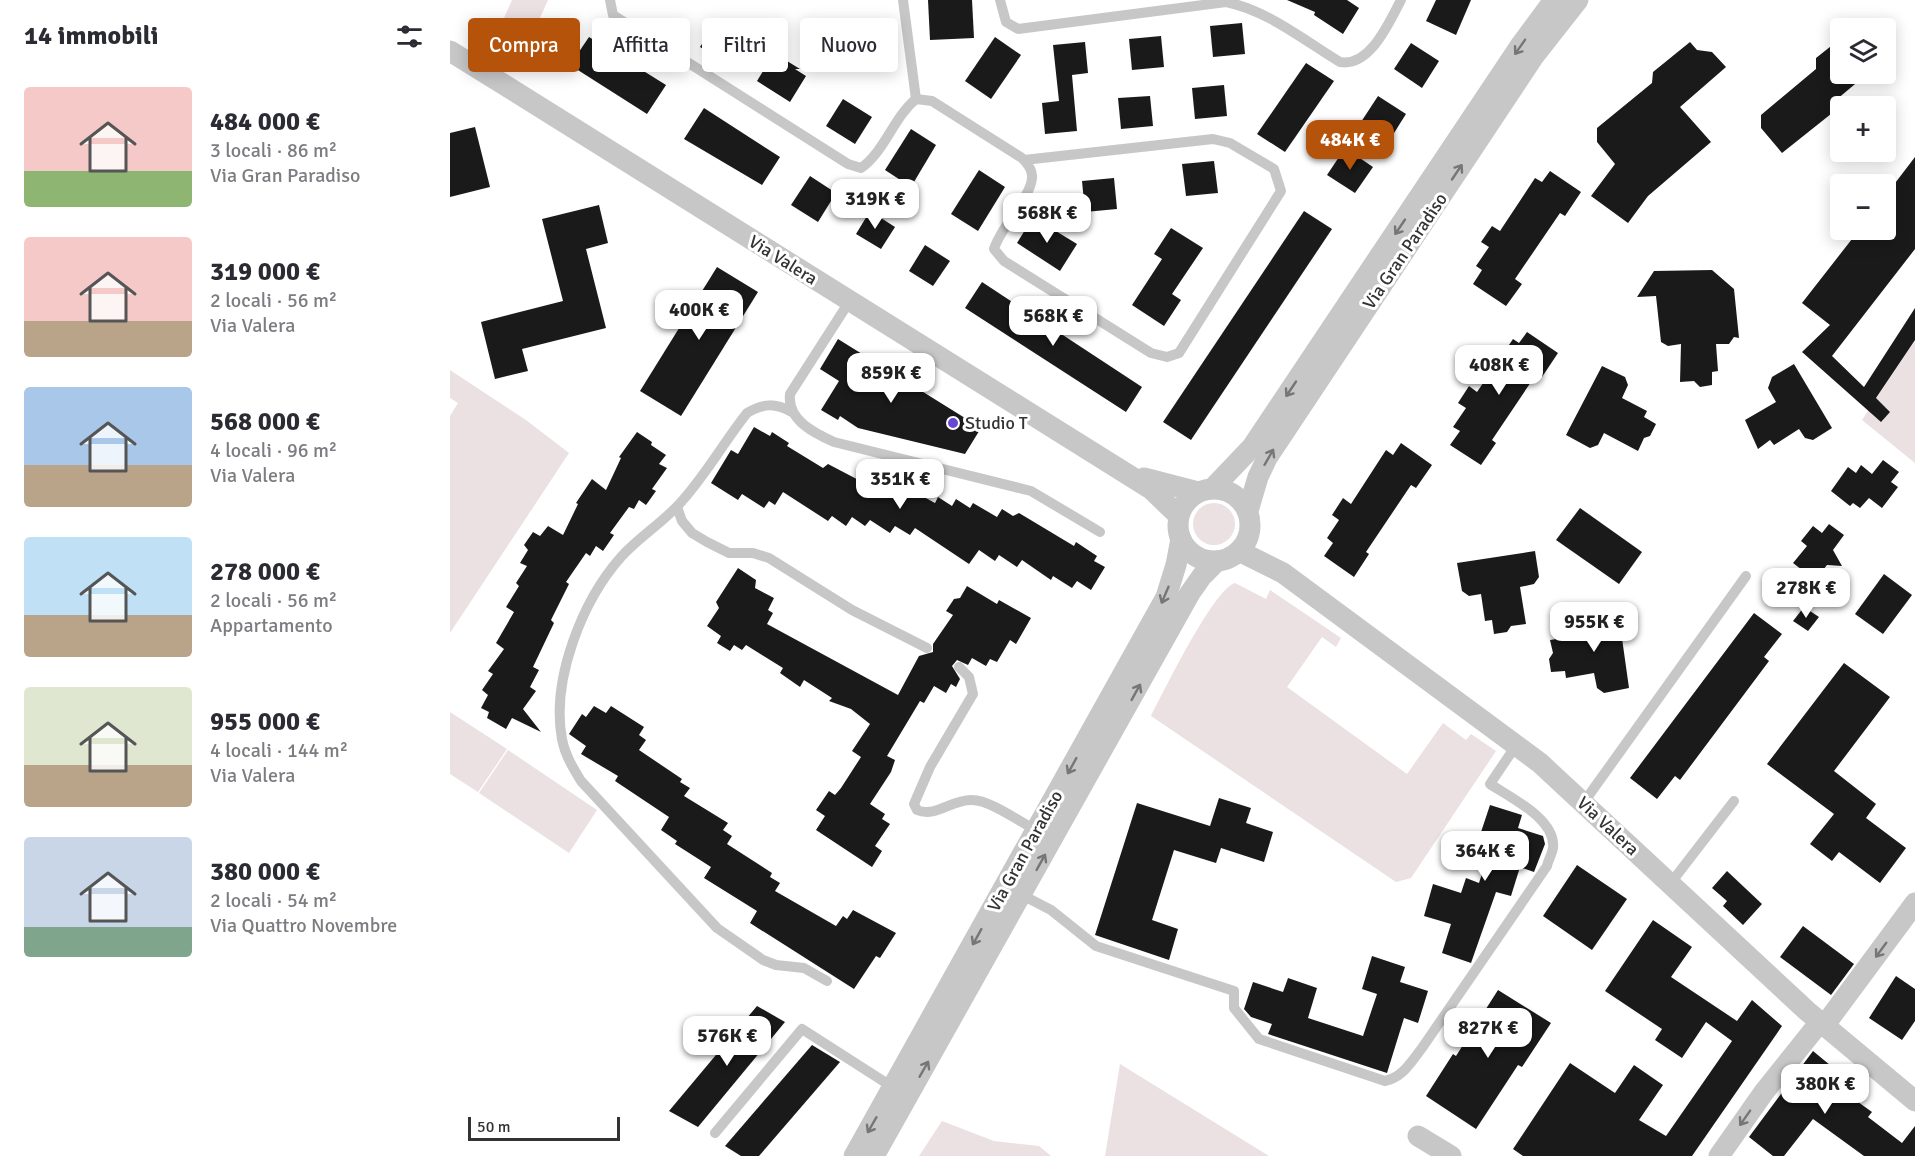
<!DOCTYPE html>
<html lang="it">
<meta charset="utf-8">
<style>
:root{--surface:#fff;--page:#f2f2f3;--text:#2b2b33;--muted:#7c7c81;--accent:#b45309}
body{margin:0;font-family:Signika,sans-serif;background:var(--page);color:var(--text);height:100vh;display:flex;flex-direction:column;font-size:22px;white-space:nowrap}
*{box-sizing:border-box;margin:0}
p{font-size:20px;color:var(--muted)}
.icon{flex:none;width:33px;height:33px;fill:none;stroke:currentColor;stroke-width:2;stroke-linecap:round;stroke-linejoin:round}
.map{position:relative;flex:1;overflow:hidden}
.details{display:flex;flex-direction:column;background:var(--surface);width:450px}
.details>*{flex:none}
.guide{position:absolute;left:18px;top:18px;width:570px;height:54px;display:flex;gap:12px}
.tools{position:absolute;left:1380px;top:18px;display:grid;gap:12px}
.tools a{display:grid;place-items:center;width:66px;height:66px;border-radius:6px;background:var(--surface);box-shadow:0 3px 15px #0003;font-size:30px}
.scale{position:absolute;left:18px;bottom:15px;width:152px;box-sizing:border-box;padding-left:6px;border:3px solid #333;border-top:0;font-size:16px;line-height:21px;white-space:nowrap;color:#333;-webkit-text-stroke:4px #fff;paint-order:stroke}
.price{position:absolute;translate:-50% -51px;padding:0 14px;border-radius:12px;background:#fff;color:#222;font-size:20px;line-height:39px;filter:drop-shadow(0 2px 3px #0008)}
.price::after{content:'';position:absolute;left:50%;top:36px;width:18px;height:14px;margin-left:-9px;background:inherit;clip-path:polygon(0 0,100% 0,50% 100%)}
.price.selected{background:var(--accent);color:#fff}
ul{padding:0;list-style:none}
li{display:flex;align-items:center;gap:18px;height:150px;padding:0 24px}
li span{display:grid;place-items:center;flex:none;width:168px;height:120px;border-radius:6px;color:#555}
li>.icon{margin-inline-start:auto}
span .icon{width:72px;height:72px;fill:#fffc;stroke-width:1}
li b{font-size:26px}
h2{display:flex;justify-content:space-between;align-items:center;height:72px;padding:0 24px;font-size:26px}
.tag{padding:0 21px;border-radius:6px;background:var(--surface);box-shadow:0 3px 15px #0003;font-size:21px;line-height:54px}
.tag.selected{background:var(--accent);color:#fff}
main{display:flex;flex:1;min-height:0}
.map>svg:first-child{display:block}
.green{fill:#ebe0e2}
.building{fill:#1a1a1a}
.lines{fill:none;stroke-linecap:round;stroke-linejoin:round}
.lane{stroke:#c7c7c7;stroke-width:10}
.street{stroke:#c7c7c7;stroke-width:21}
.oneway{stroke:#767676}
.poi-dot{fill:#6847d7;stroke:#fff;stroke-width:2}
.labels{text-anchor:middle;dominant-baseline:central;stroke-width:6;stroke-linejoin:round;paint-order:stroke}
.street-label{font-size:18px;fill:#333;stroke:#fff}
.poi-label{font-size:18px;fill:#333;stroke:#fff;text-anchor:start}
</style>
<main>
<section class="details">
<h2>14 immobili<svg class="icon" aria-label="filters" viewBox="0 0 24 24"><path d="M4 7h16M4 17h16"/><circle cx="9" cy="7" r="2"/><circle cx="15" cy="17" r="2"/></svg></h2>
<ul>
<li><span style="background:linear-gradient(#f6c9c9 70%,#8fb573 0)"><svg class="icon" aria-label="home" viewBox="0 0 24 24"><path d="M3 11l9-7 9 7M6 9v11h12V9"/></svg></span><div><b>484 000 €</b><p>3 locali · 86 m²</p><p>Via Gran Paradiso</p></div></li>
<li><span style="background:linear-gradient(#f6c9c9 70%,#b9a48a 0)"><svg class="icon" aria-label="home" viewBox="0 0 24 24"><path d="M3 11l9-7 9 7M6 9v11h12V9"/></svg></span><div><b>319 000 €</b><p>2 locali · 56 m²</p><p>Via Valera</p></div></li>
<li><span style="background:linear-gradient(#a9c7e8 65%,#b9a48a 0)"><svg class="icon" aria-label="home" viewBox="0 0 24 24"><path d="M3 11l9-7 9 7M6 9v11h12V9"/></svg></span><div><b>568 000 €</b><p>4 locali · 96 m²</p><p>Via Valera</p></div></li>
<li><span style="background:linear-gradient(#bfe0f5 65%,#b9a48a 0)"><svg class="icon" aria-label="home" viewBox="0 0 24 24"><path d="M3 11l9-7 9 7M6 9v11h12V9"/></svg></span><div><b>278 000 €</b><p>2 locali · 56 m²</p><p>Appartamento</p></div></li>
<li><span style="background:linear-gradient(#dfe7d0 65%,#b9a48a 0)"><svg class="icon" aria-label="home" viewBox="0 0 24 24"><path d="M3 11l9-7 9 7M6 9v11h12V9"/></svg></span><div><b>955 000 €</b><p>4 locali · 144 m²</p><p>Via Valera</p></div></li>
<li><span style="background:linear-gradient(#c9d6e8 75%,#7fa58c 0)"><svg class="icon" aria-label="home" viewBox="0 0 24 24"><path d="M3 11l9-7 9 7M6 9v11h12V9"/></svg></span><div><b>380 000 €</b><p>2 locali · 54 m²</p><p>Via Quattro Novembre</p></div></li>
</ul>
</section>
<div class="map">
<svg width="1465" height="1156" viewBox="0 0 1465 1156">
<rect width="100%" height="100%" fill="#fff"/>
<!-- green -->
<g class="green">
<polygon points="62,0 98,0 84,31 54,18"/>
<polygon points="1465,340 1465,463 1412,420"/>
<polygon points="0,370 76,420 119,453 0,633 0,416 8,403 0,398"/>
<circle cx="764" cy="524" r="21"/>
<path d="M785,583L816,599L820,590L891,638L886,647L872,637L837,687L957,774L993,723L1016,740L1021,734L1046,751L961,878L946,882L701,716C713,693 764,588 785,583Z"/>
<polygon points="0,712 57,749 28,792 0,774"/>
<polygon points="58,750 147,810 119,853 29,793"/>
<polygon points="670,1064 819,1156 655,1156"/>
<polygon points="492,1121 544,1141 589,1146 601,1156 469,1156"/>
</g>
<!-- building -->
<g class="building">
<polygon points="478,0 522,0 524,38 480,40"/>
<polygon points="837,0 897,0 909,8 893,34 864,15 865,12"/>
<polygon points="986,0 1021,0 1006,35 976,21"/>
<polygon points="792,23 795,54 763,57 760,26"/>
<polygon points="265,24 293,41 279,64 250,47"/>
<polygon points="413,27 417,61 383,65 379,31"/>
<polygon points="711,36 714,67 682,70 679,39"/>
<polygon points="139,37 216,85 197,114 120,65"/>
<polygon points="545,37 571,55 541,99 515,81"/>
<polygon points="1390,39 1390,74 1417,74 1386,100 1391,106 1332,153 1311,128 1311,115 1366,69 1366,58"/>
<polygon points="635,42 638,73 622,75 627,131 595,134 592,103 609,101 603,45"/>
<polygon points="1240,42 1247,50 1262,52 1276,67 1230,107 1261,142 1198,196 1178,223 1141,196 1165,164 1147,142 1147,128 1202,83 1203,72"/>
<polygon points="961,43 989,61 972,88 944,69"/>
<polygon points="324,53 350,69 345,69 356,76 340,102 307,81"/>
<polygon points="856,63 884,81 835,152 807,134"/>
<polygon points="774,85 777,116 745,119 742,88"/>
<polygon points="700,96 703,126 671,129 668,98"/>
<polygon points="928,96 956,114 939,141 911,122"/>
<polygon points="393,99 422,117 405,144 376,126"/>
<polygon points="254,108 330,157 312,185 234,139"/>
<polygon points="25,127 40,187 0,197 0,133"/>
<polygon points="461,129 486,145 461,187 435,170"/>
<polygon points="895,148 923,167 905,193 877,175"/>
<polygon points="1465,157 1465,249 1382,356 1414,387 1465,308 1465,340 1426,398 1440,412 1431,422 1352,352 1380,325 1352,303 1409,230 1436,230 1436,195"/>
<polygon points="764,161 768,193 736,196 732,164"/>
<polygon points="529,170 555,187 528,231 501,214"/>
<polygon points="1100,171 1131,192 1115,216 1110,213 1065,279 1072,284 1056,306 1023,284 1032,270 1026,266 1039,247 1031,242 1042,226 1050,231 1085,178 1092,182"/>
<polygon points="360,176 386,193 368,222 341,205"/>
<polygon points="664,178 667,209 635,212 632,181"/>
<polygon points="149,205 158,243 136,249 156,328 72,349 78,371 45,379 31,322 113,301 92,219"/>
<polygon points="420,211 445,227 431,249 406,234"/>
<polygon points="854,211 882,229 741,440 713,422"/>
<polygon points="583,217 627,244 610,271 567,243"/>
<polygon points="721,228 753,248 722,294 731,300 714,326 682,305 712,259 704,254"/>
<polygon points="475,245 500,261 483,286 459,271"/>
<polygon points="267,267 308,292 231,416 190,391"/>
<polygon points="1262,270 1284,289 1289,338 1284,337 1279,344 1266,344 1268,371 1262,372 1262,385 1250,387 1244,381 1230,382 1231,344 1218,346 1211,342 1206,296 1187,297 1204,271"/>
<polygon points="532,282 692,387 676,412 515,308"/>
<polygon points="1077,332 1108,353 1092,377 1087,373 1042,440 1046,443 1031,465 1000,445 1010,431 1003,427 1016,408 1008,403 1019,386 1027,392 1063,339 1069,343"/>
<polygon points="388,339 531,428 515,454 408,428 390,416 388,420 371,410 389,381 370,369"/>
<polygon points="1344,364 1382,428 1363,440 1355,438 1349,429 1324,445 1320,440 1308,449 1295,420 1326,402 1318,388 1322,377"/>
<polygon points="1152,366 1175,377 1178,385 1172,398 1197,411 1194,417 1206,424 1200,436 1194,438 1188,451 1154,433 1148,445 1140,448 1116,435"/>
<polygon points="304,427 320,436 322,432 339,443 337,446 373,468 378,464 420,486 424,479 458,494 461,490 485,503 488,497 502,506 506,499 520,508 523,503 547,517 552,509 563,516 569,513 624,546 626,542 647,556 644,561 655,567 641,590 627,581 622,588 603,576 601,580 572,560 567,567 549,555 545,561 529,550 519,564 465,528 460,535 445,526 440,533 420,520 415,526 402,517 396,526 382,516 378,521 333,492 325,505 319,501 314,508 292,494 288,500 261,483 281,450 288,454"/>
<polygon points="187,432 202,442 201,445 216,455 209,464 217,468 202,489 206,491 196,505 189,500 184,509 179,507 160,533 164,535 153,551 146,546 140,556 136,553 116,582 119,584 101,620 104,623 83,667 89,670 80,687 86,691 73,709 91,732 62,718 56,729 37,718 39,712 31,708 38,695 32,690 43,674 38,671 54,649 46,643 64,612 56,607 69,586 66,583 77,566 70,563 78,550 74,545 83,532 90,536 98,526 113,535 128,504 126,503 142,479 156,490 171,458 169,457"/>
<polygon points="951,443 982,465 966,488 961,485 916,552 919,554 904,577 874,556 883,543 877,538 889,520 882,515 893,498 901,504 936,450 943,455"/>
<polygon points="1433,460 1449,472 1441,482 1448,487 1432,508 1419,498 1410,508 1403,503 1400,506 1381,491 1398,467 1406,473 1411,465 1422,474"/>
<polygon points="1130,508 1192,552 1169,584 1106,540"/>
<polygon points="1379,524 1394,535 1383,550 1392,566 1377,565 1365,580 1343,563 1357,546 1351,541 1363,526 1372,533"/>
<polygon points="1085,551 1089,577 1084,584 1070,587 1076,624 1061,626 1057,632 1044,634 1042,620 1035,621 1031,594 1019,596 1012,591 1007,563"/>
<polygon points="288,568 306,580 305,588 324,598 318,610 323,613 317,624 448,695 469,656 483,652 483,644 503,615 496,611 504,599 510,598 517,586 547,604 549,600 581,618 566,644 560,640 547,662 540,659 536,666 522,658 518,665 507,660 502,666 510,679 506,687 501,684 496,693 484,686 474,703 470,701 437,756 445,760 441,772 420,804 435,814 432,819 440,824 425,846 432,851 422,867 366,830 375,816 366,810 379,791 385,795 391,788 411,757 402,751 420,724 401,709 379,701 382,698 354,680 350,687 330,673 333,668 296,645 292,650 284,645 280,651 267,643 271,636 257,626 269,608 266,602"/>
<polygon points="1434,574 1462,595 1433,634 1405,614"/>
<polygon points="1354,607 1369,617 1358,631 1343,621"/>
<polygon points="1168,610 1179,688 1154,693 1147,688 1144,673 1116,678 1115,671 1101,672 1099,659 1103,653 1100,640 1139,634 1137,621 1141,614"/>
<polygon points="1304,613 1332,634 1314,657 1319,661 1230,780 1225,776 1207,799 1180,778"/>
<polygon points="1394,663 1440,697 1384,771 1426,804 1416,818 1456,848 1430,883 1389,852 1382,861 1360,844 1384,814 1317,764"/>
<polygon points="144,706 156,713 161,706 194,727 189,735 196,740 189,750 232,779 230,782 240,788 234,796 278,823 273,830 282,836 277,844 322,873 320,877 330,883 325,891 386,926 393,916 397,919 403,910 446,933 430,958 426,956 404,989 300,923 307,911 254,878 261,867 225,844 227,841 211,830 219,817 165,781 168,776 131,754 136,746 119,734 132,714 136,717"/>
<polygon points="769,798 801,808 796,823 823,832 814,862 771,848 766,863 724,850 702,920 728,929 719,960 645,935 687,803 760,826"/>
<polygon points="1040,805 1072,815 1068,828 1093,836 1095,844 1084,872 1070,867 1061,896 1046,892 1021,963 992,953 1001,924 974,916 983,884 1011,893 1016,878 1029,883 1042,842 1029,838"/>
<polygon points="1127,865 1177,899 1142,950 1093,916"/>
<polygon points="1277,871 1312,904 1293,925 1273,906 1277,901 1262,888"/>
<polygon points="1203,920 1242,947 1221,977 1287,1021 1302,1000 1332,1026 1242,1156 1073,1156 1063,1149 1120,1063 1165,1093 1184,1065 1213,1085 1189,1120 1216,1136 1282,1041 1256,1022 1232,1058 1205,1040 1212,1029 1155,991"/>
<polygon points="1353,926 1404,964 1381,995 1330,957"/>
<polygon points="922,956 955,967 950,982 978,991 968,1023 954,1018 937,1073 818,1034 822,1024 801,1017 794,1009 803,982 833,992 838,978 867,988 858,1018 913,1036 927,994 912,989"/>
<polygon points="1446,976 1465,989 1465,1021 1452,1040 1419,1018"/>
<polygon points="1048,990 1101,1023 1072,1067 1068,1065 1026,1129 976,1096 1003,1054 1006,1056"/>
<polygon points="307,1006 335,1022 248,1127 219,1111"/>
<polygon points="362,1045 390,1062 309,1156 291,1156 275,1146"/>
<polygon points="1363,1051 1398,1080 1390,1089 1422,1112 1418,1117 1452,1143 1465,1126 1465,1156 1414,1156 1363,1119 1334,1156 1323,1156 1299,1137"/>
</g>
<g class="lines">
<!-- lane -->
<g class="lane">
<path d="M160,0L163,15L398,164L411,168C435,151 443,118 466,99L482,101L572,158C577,163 583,170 582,178C581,197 551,226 544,249L554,261L701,353L717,357L729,353L831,191L824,169L780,143L763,139L574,160"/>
<polyline points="453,0 466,99"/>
<path d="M550,0L556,22L568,29L776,2C817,10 855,41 890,62C920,67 939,23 951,0"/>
<path d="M399,302L340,394C337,420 364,433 384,442L581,491L650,532"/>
<path d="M342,412C325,403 314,403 297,413C274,442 257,473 232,501C214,522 190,536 171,557C132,601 101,680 112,739C115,755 123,768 131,781L267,928L313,960L326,965L354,968L377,981"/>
<polyline points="227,507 232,521 242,533 257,542 279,553 303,553 319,558 402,610 477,648"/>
<path d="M509,667L519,677L523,694L480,767L464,804L467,810C486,818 502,799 522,800C540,800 570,822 586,830"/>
<polyline points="1134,802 1296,576"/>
<polyline points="1220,884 1284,801"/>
<path d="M572,895L601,910L646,946L784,991V1008L809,1039L935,1081C953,1077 961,1062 972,1048L1097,866C1098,861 1102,854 1103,848C1106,819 1061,798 1040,784L1067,744"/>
<polyline points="265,1133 352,1029 444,1088"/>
</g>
<!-- street -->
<g class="street">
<polyline points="0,51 701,489 728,515"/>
<polyline points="694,478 748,492"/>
<polyline points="763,488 802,447 1070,46 1104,0"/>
<circle cx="764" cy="525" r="36"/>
<polyline points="798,511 808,477 817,458 1084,56 1128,0"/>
<polyline points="789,551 833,573 1090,763 1357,1011 1465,1101"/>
<polyline points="1374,1026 1465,903"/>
<polyline points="968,1136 1001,1156"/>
<polyline points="404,1156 716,597 726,565 731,539"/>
<polyline points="424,1156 740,593 752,576 767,561"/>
<polyline points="1269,1156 1314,1092 1370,1022"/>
</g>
</g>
<!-- one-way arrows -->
<defs><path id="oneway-shaft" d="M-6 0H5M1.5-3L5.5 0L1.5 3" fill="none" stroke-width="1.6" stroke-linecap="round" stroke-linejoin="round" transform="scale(1.5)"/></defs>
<g class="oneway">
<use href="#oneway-shaft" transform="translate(1070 47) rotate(125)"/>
<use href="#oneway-shaft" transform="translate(1007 172) rotate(-56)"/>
<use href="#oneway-shaft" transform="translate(950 227) rotate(124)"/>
<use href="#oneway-shaft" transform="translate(841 389) rotate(124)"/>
<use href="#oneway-shaft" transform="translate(819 457) rotate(-60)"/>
<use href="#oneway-shaft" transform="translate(715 595) rotate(113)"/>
<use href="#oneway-shaft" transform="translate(686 692) rotate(-61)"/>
<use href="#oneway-shaft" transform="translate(622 766) rotate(119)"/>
<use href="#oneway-shaft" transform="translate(591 862) rotate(-61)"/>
<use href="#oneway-shaft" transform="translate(527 937) rotate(119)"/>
<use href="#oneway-shaft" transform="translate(1431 950) rotate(126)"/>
<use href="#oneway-shaft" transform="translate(474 1069) rotate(-60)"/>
<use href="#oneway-shaft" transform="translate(1295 1118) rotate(125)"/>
<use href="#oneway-shaft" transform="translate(422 1125) rotate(120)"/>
</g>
<!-- markers -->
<circle class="poi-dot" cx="503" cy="423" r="6"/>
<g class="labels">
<!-- street labels -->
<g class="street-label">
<text transform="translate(955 251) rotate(-56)">Via Gran Paradiso</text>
<text transform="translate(333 260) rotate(32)">Via Valera</text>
<text transform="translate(1158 826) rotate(43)">Via Valera</text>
<text transform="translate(575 851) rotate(-61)">Via Gran Paradiso</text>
</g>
<!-- poi labels -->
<g class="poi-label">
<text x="515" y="423">Studio T</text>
</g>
</g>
</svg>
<div class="tools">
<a><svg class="icon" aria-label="layers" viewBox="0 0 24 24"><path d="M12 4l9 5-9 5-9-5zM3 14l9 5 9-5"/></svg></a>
<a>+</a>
<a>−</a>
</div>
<div class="scale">50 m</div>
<b class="price selected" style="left:900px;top:171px">484K €</b>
<b class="price" style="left:425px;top:230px">319K €</b>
<b class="price" style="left:597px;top:244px">568K €</b>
<b class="price" style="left:249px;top:341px">400K €</b>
<b class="price" style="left:603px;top:347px">568K €</b>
<b class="price" style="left:1049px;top:396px">408K €</b>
<b class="price" style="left:441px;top:404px">859K €</b>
<b class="price" style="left:450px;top:510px">351K €</b>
<b class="price" style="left:1356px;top:619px">278K €</b>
<b class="price" style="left:1144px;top:653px">955K €</b>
<b class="price" style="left:1035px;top:882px">364K €</b>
<b class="price" style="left:1038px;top:1059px">827K €</b>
<b class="price" style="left:277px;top:1067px">576K €</b>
<b class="price" style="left:1375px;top:1115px">380K €</b>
<div class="guide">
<a class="tag selected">Compra</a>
<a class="tag">Affitta</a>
<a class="tag">Filtri</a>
<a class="tag">Nuovo</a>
</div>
</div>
</main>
